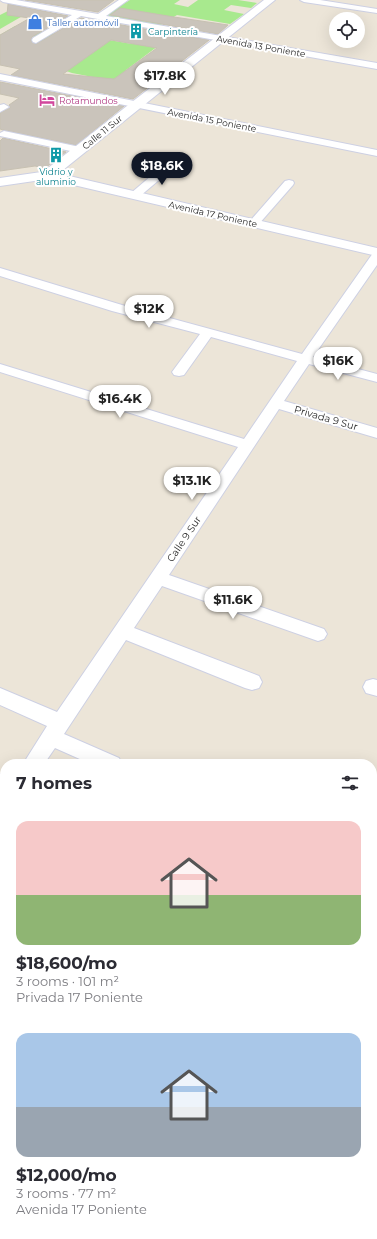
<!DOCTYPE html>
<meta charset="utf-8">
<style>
:root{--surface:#fff;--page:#f2f2f3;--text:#2b2b33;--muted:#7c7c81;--accent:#111827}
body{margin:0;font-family:Montserrat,sans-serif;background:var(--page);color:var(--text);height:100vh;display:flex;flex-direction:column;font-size:15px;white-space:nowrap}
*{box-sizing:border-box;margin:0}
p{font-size:13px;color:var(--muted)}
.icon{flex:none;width:22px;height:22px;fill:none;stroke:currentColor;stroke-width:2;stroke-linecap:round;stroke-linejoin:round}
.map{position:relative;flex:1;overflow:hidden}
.sheet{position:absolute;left:0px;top:759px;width:377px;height:480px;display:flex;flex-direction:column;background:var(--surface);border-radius:16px 16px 0 0;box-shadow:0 4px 16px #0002}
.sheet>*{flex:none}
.fabs{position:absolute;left:329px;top:12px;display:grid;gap:8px}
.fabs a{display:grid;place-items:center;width:36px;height:36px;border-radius:50%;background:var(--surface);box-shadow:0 4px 16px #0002;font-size:20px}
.price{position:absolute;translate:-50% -34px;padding:0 9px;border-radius:14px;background:#fff;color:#222;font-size:13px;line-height:26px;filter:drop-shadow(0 1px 2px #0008)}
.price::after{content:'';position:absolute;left:50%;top:24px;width:12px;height:9px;margin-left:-6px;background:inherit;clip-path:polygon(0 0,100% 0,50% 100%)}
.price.current{background:var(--accent);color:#fff}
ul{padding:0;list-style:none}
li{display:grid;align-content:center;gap:8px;height:212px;padding:0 16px}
li span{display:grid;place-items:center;height:124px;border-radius:12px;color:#555}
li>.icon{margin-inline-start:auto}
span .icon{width:72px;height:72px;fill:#fffc;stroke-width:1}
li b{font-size:17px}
h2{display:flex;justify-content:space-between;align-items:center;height:48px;padding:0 16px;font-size:17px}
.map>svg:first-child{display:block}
.green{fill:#a8e98e}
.building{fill:#cac4bb;stroke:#c7c1b2;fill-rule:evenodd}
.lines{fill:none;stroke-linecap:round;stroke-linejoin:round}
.minor-casing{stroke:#cdd0e3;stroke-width:2}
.tertiary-casing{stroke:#cdd0e3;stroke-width:2}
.secondary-casing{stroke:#cdd0e3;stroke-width:2}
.minor{fill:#fff;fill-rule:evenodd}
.tertiary{fill:#fff;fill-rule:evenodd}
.secondary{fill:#fff;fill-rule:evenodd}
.labels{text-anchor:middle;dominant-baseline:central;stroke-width:4;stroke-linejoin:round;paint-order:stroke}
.far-shop-label{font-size:9px;fill:#366cbe;stroke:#fff;text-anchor:start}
.far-culture-label{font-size:9px;fill:#0d838f;stroke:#fff;text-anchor:start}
.far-street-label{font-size:9px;fill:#282828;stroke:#fff}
.far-hotel-label{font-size:9px;fill:#b23c85;stroke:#fff;text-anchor:start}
.street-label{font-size:10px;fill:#282828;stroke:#fff}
</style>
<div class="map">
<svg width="377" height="1239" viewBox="0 0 377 1239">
<rect width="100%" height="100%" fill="#ece5d8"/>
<!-- green -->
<g class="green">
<polygon points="130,0 180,0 174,4 188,7 198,0 238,0 257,3 251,8 231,5 224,10 244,14 230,24 177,15 159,26 103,16"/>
<polygon points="16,7 33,10 0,29 0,15"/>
<polygon points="94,20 117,24 98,38 132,44 150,30 174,34 126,70 147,81 156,83 149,88 72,73 0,48 0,35 15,26 45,33 37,37 26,35 23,37 39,40 51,33 69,37"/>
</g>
<!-- building -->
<g class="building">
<polygon points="25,0 114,0 98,12"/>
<path d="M8,4L68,16L32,37L31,41L36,44L81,18L209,40L133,99L11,75L20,69L0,65V35L30,18L7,15ZM111,40L157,48L114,79L63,74Z"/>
<polygon points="120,8 174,17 228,25 218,34 110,15"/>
<polygon points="0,82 124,106 76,145 3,130 0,129 0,113 10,108 10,107 9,105 19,98 0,94"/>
<polygon points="3,138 66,152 45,168 35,166 0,171 0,141"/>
</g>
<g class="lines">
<defs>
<g id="minor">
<polygon points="0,0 16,0 98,14 119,0 128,0 106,16 377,63 377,69 81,16 36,43 33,42 32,40 33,38 72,15 3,2"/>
<polygon points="300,0 320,0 377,9 377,13 304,2"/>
<polygon points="0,74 377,150 377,156 0,80"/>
<polygon points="4,104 9,107 0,112 0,105"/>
<polygon points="4,131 80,147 85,150 80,153 0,136 0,133"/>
<polygon points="175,158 180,161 179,163 139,197 131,197 130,195 131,193 171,159"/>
<polygon points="289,180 293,181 294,183 293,185 258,225 250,225 248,223 250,221 285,181"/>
<polygon points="377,252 377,265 313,357 377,374 377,382 309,364 284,401 377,428 377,438 279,409 169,575 324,629 327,634 324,639 318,641 162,586 134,628 259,676 262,682 259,688 252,690 245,688 126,640 64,734 119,758 122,764 91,764 55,748 44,764 23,764 47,726 0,705 0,688 57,712 238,447 0,372 0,364 244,439 297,361 211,337 184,375 179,376 174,375 172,372 200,334 112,311 0,276 0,268 122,305 302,354 373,253"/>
<polygon points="373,679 377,680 377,696 366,693 363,687 366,681"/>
<polygon points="0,774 5,776 5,795 0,793"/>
<polygon points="5,797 5,822 0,824 0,799"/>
<polygon points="372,868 377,870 377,892 372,890"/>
<polygon points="0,1153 5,1156 5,1184 0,1181"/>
<polygon points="97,1234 132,1234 134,1239 99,1239"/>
</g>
<polygon id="tertiary" points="264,0 275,0 53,178 43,178 41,175 43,172 132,102"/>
<polygon id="secondary" points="48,171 377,248 377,256 48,179 0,186 0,178"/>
</defs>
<!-- minor casing -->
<use href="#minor" class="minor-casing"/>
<!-- tertiary casing -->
<use href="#tertiary" class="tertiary-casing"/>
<!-- secondary casing -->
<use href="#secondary" class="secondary-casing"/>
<!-- minor -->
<use href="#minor" class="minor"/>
<!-- tertiary -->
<use href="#tertiary" class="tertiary"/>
<!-- secondary -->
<use href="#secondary" class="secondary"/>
</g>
<!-- icons -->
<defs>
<symbol id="shop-bare" viewBox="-9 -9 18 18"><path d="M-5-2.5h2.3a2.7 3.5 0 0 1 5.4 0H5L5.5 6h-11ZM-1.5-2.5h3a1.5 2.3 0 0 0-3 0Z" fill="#3f7fe0" stroke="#fff" stroke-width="2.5" paint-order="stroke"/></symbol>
<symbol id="building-bare" viewBox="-9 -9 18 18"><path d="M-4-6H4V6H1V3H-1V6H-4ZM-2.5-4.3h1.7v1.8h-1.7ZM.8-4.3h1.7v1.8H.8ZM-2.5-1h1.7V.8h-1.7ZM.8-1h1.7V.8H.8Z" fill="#0f9aa8" stroke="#fff" stroke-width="2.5" paint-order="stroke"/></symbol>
<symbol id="hotel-bare" viewBox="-9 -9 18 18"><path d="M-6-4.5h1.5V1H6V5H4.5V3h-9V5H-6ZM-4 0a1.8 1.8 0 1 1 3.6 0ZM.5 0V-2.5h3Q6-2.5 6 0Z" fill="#d1479c" stroke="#fff" stroke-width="2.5" paint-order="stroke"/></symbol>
</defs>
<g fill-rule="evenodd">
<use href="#shop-bare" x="24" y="11" width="22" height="22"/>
<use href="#building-bare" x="125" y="20" width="22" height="22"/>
<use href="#hotel-bare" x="36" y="89" width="22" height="22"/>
<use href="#building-bare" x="45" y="144" width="22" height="22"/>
</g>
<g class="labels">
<!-- far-shop labels -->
<g class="far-shop-label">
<text x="47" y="22">Taller automóvil</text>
</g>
<!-- far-culture labels -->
<g class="far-culture-label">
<text x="148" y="31">Carpintería</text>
<text x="56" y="171" text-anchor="middle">Vidrio y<tspan x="56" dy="10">aluminio</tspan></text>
</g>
<!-- far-street labels -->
<g class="far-street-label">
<text transform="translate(261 46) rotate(10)">Avenida 13 Poniente</text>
<text transform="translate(212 120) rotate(11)">Avenida 15 Poniente</text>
<text transform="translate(102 132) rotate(-39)">Calle 11 Sur</text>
<text transform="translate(213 214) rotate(13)">Avenida 17 Poniente</text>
</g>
<!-- far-hotel labels -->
<g class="far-hotel-label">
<text x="59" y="100">Rotamundos</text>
</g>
<!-- street labels -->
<g class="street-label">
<text transform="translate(326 418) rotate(16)">Privada 9 Sur</text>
<text transform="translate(184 539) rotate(-56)">Calle 9 Sur</text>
</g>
</g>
</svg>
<div class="fabs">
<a><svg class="icon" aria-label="locate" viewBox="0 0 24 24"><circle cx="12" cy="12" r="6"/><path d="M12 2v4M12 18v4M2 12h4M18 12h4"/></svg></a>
</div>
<b class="price" style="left:165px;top:96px">$17.8K</b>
<b class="price current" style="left:162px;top:186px">$18.6K</b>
<b class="price" style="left:149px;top:329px">$12K</b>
<b class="price" style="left:338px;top:381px">$16K</b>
<b class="price" style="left:120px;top:419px">$16.4K</b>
<b class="price" style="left:192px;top:501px">$13.1K</b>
<b class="price" style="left:233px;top:620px">$11.6K</b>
<section class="sheet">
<h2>7 homes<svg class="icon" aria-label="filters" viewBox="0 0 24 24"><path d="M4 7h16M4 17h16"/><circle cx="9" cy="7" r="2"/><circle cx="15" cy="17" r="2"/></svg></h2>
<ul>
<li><span style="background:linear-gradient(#f6c9c9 60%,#8fb573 0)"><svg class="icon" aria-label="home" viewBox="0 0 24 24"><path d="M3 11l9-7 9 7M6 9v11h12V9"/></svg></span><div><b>$18,600/mo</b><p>3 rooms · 101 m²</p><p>Privada 17 Poniente</p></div></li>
<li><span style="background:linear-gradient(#a9c7e8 60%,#9aa5b1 0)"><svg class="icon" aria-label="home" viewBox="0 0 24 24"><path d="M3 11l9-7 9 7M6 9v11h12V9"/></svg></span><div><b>$12,000/mo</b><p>3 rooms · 77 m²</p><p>Avenida 17 Poniente</p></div></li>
</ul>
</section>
</div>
